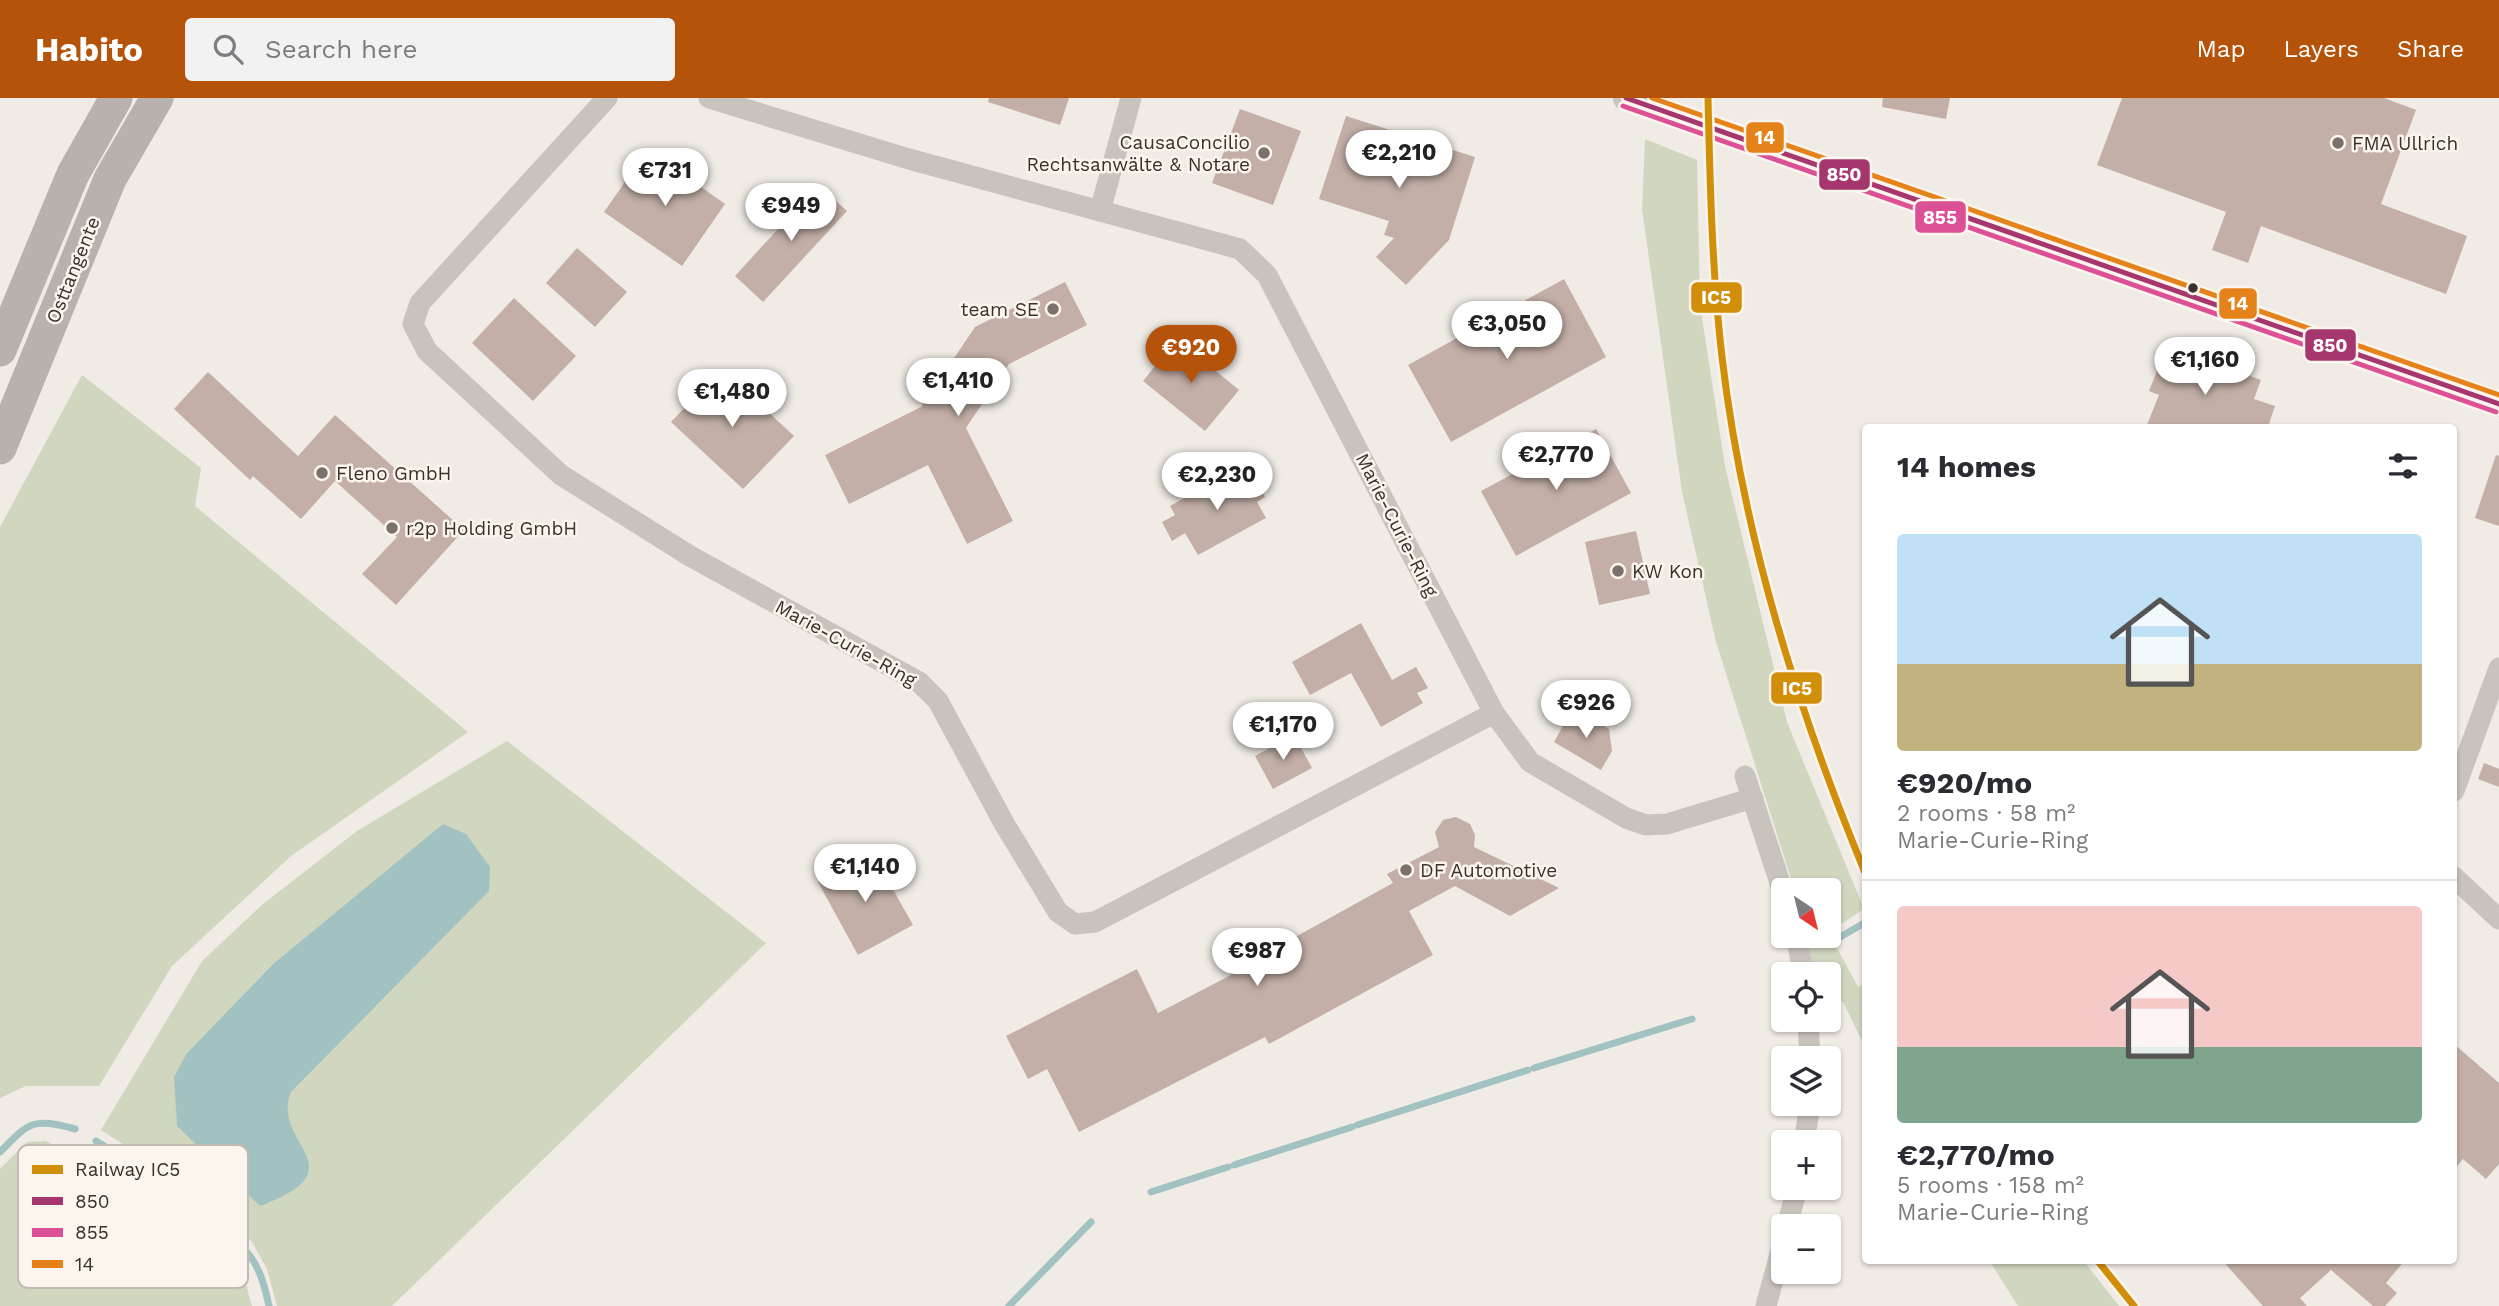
<!DOCTYPE html>
<meta charset="utf-8">
<style>
:root{--surface:#fff;--page:#f2f2f3;--text:#2b2b33;--muted:#7c7c81;--line:#e1e1e2;--accent:#b45309}
body{margin:0;font-family:"Work Sans",sans-serif;background:var(--page);color:var(--text);height:100vh;display:flex;flex-direction:column;font-size:26px;white-space:nowrap}
*{box-sizing:border-box;margin:0}
p{font-size:23px;color:var(--muted)}
.icon{flex:none;width:38px;height:38px;fill:none;stroke:currentColor;stroke-width:2;stroke-linecap:round;stroke-linejoin:round}
.map{position:relative;flex:1;overflow:hidden}
.drawer{position:absolute;left:1862px;top:326px;width:595px;height:840px;display:flex;flex-direction:column;background:var(--surface);border-radius:7px;box-shadow:0 2px 5px #0004}
.drawer>*{flex:none}
.needle{width:46px;rotate:145deg}
.controls{position:absolute;left:1771px;top:780px;display:grid;gap:14px}
.controls a{display:grid;place-items:center;width:70px;height:70px;border-radius:7px;background:var(--surface);box-shadow:0 2px 5px #0004;font-size:35px}
.price{position:absolute;translate:-50% -60px;padding:0 16px;border-radius:24px;background:#fff;color:#222;font-size:23px;line-height:46px;filter:drop-shadow(0 2px 4px #0008)}
.price::after{content:'';position:absolute;left:50%;top:42px;width:21px;height:16px;margin-left:-10px;background:inherit;clip-path:polygon(0 0,100% 0,50% 100%)}
.price.active{background:var(--accent);color:#fff}
ul{padding:0;list-style:none}
li{display:grid;align-content:center;gap:14px;height:371px;padding:0 35px}
li+li{border-top:2px solid var(--line)}
li span{display:grid;place-items:center;height:217px;border-radius:7px;color:#555}
li>.icon{margin-inline-start:auto}
span .icon{width:126px;height:126px;fill:#fffc;stroke-width:1}
li b{font-size:30px}
h2{display:flex;justify-content:space-between;align-items:center;height:84px;padding:0 35px;font-size:30px}
header{display:flex;align-items:center;gap:42px;box-sizing:border-box;height:98px;padding:0 35px;background:var(--accent);color:#fff}
header strong{font-size:33px}
nav{display:flex;gap:38px;margin-inline-start:auto;font-size:24px}
.search{width:490px;height:63px;background:var(--page);display:flex;align-items:center;gap:18px;box-sizing:border-box;padding:0 24px;border-radius:7px;color:var(--muted);font-size:26px}
.map>svg:first-child{display:block}
.green{fill:#d1d6bf;fill-rule:evenodd}
.water{fill:#a1c2c1}
.lines{fill:none;stroke-linecap:round;stroke-linejoin:round}
.stream{stroke:#a1c2c1;stroke-width:7}
.building{fill:#c3afa7}
.minor{stroke:#c9c3be;stroke-width:21}
.tertiary{stroke:#c9c3be;stroke-width:26}
.primary{stroke:#b8b1ad;stroke-width:33}
.bus-1-casing{stroke:#fbf5ee;stroke-width:10}
.bus-2-casing{stroke:#fbf5ee;stroke-width:10}
.bus-3-casing{stroke:#fbf5ee;stroke-width:10}
.bus-1{stroke:#a5376e;stroke-width:5}
.bus-2{stroke:#dc5096;stroke-width:5}
.bus-3{stroke:#e5831a;stroke-width:5}
.rail-1-casing{stroke:#fbf5ee;stroke-width:12}
.rail-1{stroke:#d18e09;stroke-width:7}
.poi-dot{fill:#7a716c;stroke:#fbf5ee;stroke-width:2.5}
.bus-dot{fill:#3b302b;stroke:#fbf5ee;stroke-width:2.5}
.labels{text-anchor:middle;dominant-baseline:central;stroke-width:5;stroke-linejoin:round;paint-order:stroke}
.poi-label{font-size:19px;fill:#3b302b;stroke:#fbf5ee;text-anchor:start}
.street-label{font-size:19px;fill:#3b302b;stroke:#fbf5ee}
.key{fill:#fbf5ee;stroke:#c1bab4;stroke-width:2}
.key-label{font-size:19px;fill:#3b302b}
.line-badge{stroke:#fbf5ee;stroke-width:2.5}
.badge-label{font-size:19px;text-anchor:middle;font-weight:bold;fill:#fff}
</style>
<header>
<strong>Habito</strong>
<div class="search"><svg class="icon" aria-label="search" viewBox="0 0 24 24"><circle cx="10" cy="10" r="6"/><path d="M15 15l6 6"/></svg>Search here</div>
<nav><a>Map</a><a>Layers</a><a>Share</a></nav>
</header>
<div class="map">
<svg width="2499" height="1208" viewBox="0 0 2499 1208">
<rect width="100%" height="100%" fill="#f0ebe5"/>
<!-- green -->
<g class="green">
<polygon points="1645,41 1697,62 1700,207 1725,368 1787,624 1864,811 1829,834 1829,793 1795,793 1716,544 1682,394 1642,111"/>
<polygon points="82,277 201,370 195,408 468,634 291,758 172,868 99,988 26,988 0,1000 0,429"/>
<path d="M507,643L766,845L392,1208H277L267,1171L252,1144L198,1094L101,1032L202,863L263,806L357,733ZM443,727L291,994C270,1048 361,1071 260,1108L187,955L273,866Z"/>
<polygon points="1829,835 1858,889 1865,885 1865,949 1843,904 1829,901 1829,877 1815,877 1806,838 1829,838"/>
<polygon points="46,1043 188,1118 241,1168 252,1208 0,1208 0,1071 27,1044"/>
<polygon points="1989,1162 2083,1162 2119,1208 2018,1208"/>
</g>
<!-- water -->
<path class="water" d="M443,726L466,736L490,769L489,793L291,994C270,1047 362,1070 260,1108L177,1028L174,979L187,955L273,866Z"/>
<g class="lines">
<!-- stream -->
<g class="stream">
<polyline points="1835,842 1866,824"/>
<polyline points="1534,970 1692,921"/>
<polyline points="1357,1027 1528,972"/>
<path d="M96,1043C147,1075 213,1110 250,1158C261,1173 265,1190 269,1208"/>
<path d="M0,1054C30,1023 33,1020 75,1031"/>
<polyline points="1234,1067 1352,1029"/>
<polyline points="1151,1094 1228,1069"/>
<polyline points="1009,1208 1091,1124"/>
</g>
</g>
<!-- building -->
<g class="building">
<polygon points="989,0 1069,0 1060,27 988,4"/>
<polygon points="1883,0 1950,0 1946,21 1882,9"/>
<polygon points="2122,0 2384,0 2416,12 2381,106 2467,138 2446,196 2261,128 2248,165 2212,152 2226,114 2097,67"/>
<polygon points="1240,11 1301,33 1273,107 1212,85"/>
<polygon points="1346,18 1475,59 1449,142 1406,187 1376,159 1394,140 1384,137 1389,123 1319,101"/>
<polygon points="648,51 725,106 682,168 604,114"/>
<polygon points="818,87 847,113 763,204 735,178"/>
<polygon points="577,150 627,194 595,229 546,185"/>
<polygon points="1564,181 1606,259 1451,344 1408,267"/>
<polygon points="1065,184 1087,227 1009,266 966,330 1013,423 967,446 928,367 849,406 825,357 921,309 975,229"/>
<polygon points="514,200 576,258 533,303 472,245"/>
<polygon points="1177,241 1239,292 1205,333 1143,283"/>
<polygon points="2165,253 2223,276 2226,269 2261,282 2254,301 2275,308 2268,329 2146,329 2159,297 2149,293"/>
<polygon points="722,271 794,338 743,391 671,324"/>
<polygon points="208,274 298,358 335,317 464,432 396,507 362,476 397,439 335,383 301,421 253,378 250,382 174,311"/>
<polygon points="1596,331 1631,395 1516,458 1481,393"/>
<polygon points="2496,357 2499,358 2499,428 2475,420"/>
<polygon points="1238,370 1246,383 1254,379 1265,399 1257,404 1266,420 1198,457 1185,435 1172,443 1162,424 1175,417 1170,408"/>
<polygon points="1636,433 1650,496 1599,507 1585,444"/>
<polygon points="1361,525 1392,582 1416,569 1428,590 1417,595 1423,605 1381,629 1351,575 1310,597 1292,564"/>
<polygon points="1584,616 1609,631 1612,653 1601,672 1554,644 1564,626"/>
<polygon points="1294,637 1312,670 1273,691 1255,658"/>
<polygon points="2484,665 2499,671 2499,689 2478,681"/>
<polygon points="1456,719 1470,726 1475,737 1474,749 1559,790 1510,818 1455,788 1409,813 1433,857 1269,946 1265,939 1079,1034 1047,971 1028,981 1006,938 1137,871 1158,915 1231,877 1230,875 1393,785 1387,776 1439,749 1435,734 1443,722"/>
<polygon points="872,754 913,827 858,857 818,784"/>
<polygon points="2454,946 2499,985 2499,1066 2486,1081 2463,1061 2454,1072"/>
<polygon points="2222,1162 2405,1162 2386,1185 2397,1195 2385,1208 2373,1208 2331,1172 2300,1200 2307,1208 2263,1208"/>
</g>
<g class="lines">
<!-- minor -->
<g class="minor">
<polyline points="607,0 420,205 413,226 427,253 561,377 690,458 919,584 938,603 1005,727 1058,814 1075,826 1095,824 1494,615"/>
<polyline points="709,0 909,61 1240,151 1267,177 1494,615 1530,664 1626,720 1646,727 1667,726 1753,700"/>
<polyline points="1100,113 1131,0"/>
<polyline points="1745,678 1783,794"/>
<polyline points="2454,693 2499,570"/>
<polyline points="2454,779 2499,821"/>
<polyline points="1796,838 1804,877"/>
<polyline points="1808,922 1810,961"/>
<polyline points="1804,1045 1810,1006"/>
<polyline points="1787,1129 1797,1090"/>
<polyline points="1766,1208 1783,1145"/>
</g>
<!-- tertiary -->
<polyline class="tertiary" points="1626,0 2499,306"/>
<!-- primary -->
<g class="primary">
<polyline points="0,252 73,76 116,0"/>
<polyline points="0,350 110,81 157,0"/>
</g>
<defs>
<polyline id="bus-1" points="1626,0 2499,306"/>
<polyline id="bus-2" points="1623,8 2496,314"/>
<polyline id="bus-3" points="1652,0 2499,297"/>
</defs>
<!-- bus-1 casing -->
<use href="#bus-1" class="bus-1-casing"/>
<!-- bus-2 casing -->
<use href="#bus-2" class="bus-2-casing"/>
<!-- bus-3 casing -->
<use href="#bus-3" class="bus-3-casing"/>
<!-- bus-1 -->
<use href="#bus-1" class="bus-1"/>
<!-- bus-2 -->
<use href="#bus-2" class="bus-2"/>
<!-- bus-3 -->
<use href="#bus-3" class="bus-3"/>
<defs>
<g id="rail-1">
<path d="M1708,0C1710,86 1712,173 1722,259C1743,438 1797,610 1866,777"/>
<polyline points="2097,1162 2134,1208"/>
</g>
</defs>
<!-- rail-1 casing -->
<use href="#rail-1" class="rail-1-casing"/>
<!-- rail-1 -->
<use href="#rail-1" class="rail-1"/>
</g>
<!-- markers -->
<g class="poi-dot">
<circle cx="2338" cy="45" r="7"/>
<circle cx="1264" cy="55" r="7"/>
<circle cx="1053" cy="211" r="7"/>
<circle cx="322" cy="375" r="7"/>
<circle cx="392" cy="430" r="7"/>
<circle cx="1618" cy="473" r="7"/>
<circle cx="1406" cy="772" r="7"/>
</g>
<circle class="bus-dot" cx="2193" cy="190" r="6"/>
<g class="labels">
<!-- poi labels -->
<g class="poi-label">
<text x="1250" y="44" text-anchor="end">CausaConcilio<tspan x="1250" dy="22">Rechtsanwälte &amp; Notare</tspan></text>
<text x="2352" y="45">FMA Ullrich</text>
<text x="1039" y="211" text-anchor="end">team SE</text>
<text x="336" y="375">Fleno GmbH</text>
<text x="406" y="430">r2p Holding GmbH</text>
<text x="1632" y="473">KW Kon</text>
<text x="1420" y="772">DF Automotive</text>
</g>
<!-- street labels -->
<g class="street-label">
<text transform="translate(73 172) rotate(-68)">Osttangente</text>
<text transform="translate(1397 427) rotate(63)">Marie-Curie-Ring</text>
<text transform="translate(846 545) rotate(29)">Marie-Curie-Ring</text>
</g>
</g>
<!-- legend -->
<rect x="18" y="1047" width="230" height="143" rx="10" class="key"/>
<rect x="32" y="1067" width="31" height="9" fill="#d18e09"/>
<rect x="32" y="1099" width="31" height="8" fill="#a5376e"/>
<rect x="32" y="1130" width="31" height="9" fill="#dc5096"/>
<rect x="32" y="1162" width="31" height="8" fill="#e5831a"/>
<g class="key-label">
<text x="75" y="1078">Railway IC5</text>
<text x="75" y="1110">850</text>
<text x="75" y="1141">855</text>
<text x="75" y="1173">14</text>
</g>
<g class="line-badge">
<rect x="1745" y="23" width="40" height="33" rx="7" fill="#e5831a"/>
<rect x="1818" y="60" width="53" height="33" rx="7" fill="#a5376e"/>
<rect x="1914" y="102" width="53" height="34" rx="7" fill="#dc5096"/>
<rect x="1690" y="183" width="53" height="33" rx="7" fill="#d18e09"/>
<rect x="2218" y="189" width="40" height="33" rx="7" fill="#e5831a"/>
<rect x="2304" y="230" width="53" height="34" rx="7" fill="#a5376e"/>
<rect x="1770" y="573" width="53" height="34" rx="7" fill="#d18e09"/>
</g>
<g class="badge-label">
<text x="1765" y="46">14</text>
<text x="1844" y="83">850</text>
<text x="1940" y="126">855</text>
<text x="1716" y="206">IC5</text>
<text x="2238" y="212">14</text>
<text x="2330" y="254">850</text>
<text x="1797" y="597">IC5</text>
</g>
</svg>
<div class="controls">
<a><svg class="needle" viewBox="-14 -14 28 28"><path d="M0-13l5 13h-10z" fill="#e53935"/><path d="M0 13l5-13h-10z" fill="#7c7c81"/></svg></a>
<a><svg class="icon" aria-label="locate" viewBox="0 0 24 24"><circle cx="12" cy="12" r="6"/><path d="M12 2v4M12 18v4M2 12h4M18 12h4"/></svg></a>
<a><svg class="icon" aria-label="layers" viewBox="0 0 24 24"><path d="M12 4l9 5-9 5-9-5zM3 14l9 5 9-5"/></svg></a>
<a>+</a>
<a>−</a>
</div>
<b class="price" style="left:1399px;top:92px">€2,210</b>
<b class="price" style="left:665px;top:110px">€731</b>
<b class="price" style="left:791px;top:145px">€949</b>
<b class="price" style="left:1507px;top:263px">€3,050</b>
<b class="price active" style="left:1191px;top:287px">€920</b>
<b class="price" style="left:2205px;top:299px">€1,160</b>
<b class="price" style="left:958px;top:320px">€1,410</b>
<b class="price" style="left:732px;top:331px">€1,480</b>
<b class="price" style="left:1556px;top:394px">€2,770</b>
<b class="price" style="left:1217px;top:414px">€2,230</b>
<b class="price" style="left:1586px;top:642px">€926</b>
<b class="price" style="left:1283px;top:664px">€1,170</b>
<b class="price" style="left:865px;top:806px">€1,140</b>
<b class="price" style="left:1257px;top:890px">€987</b>
<section class="drawer">
<h2>14 homes<svg class="icon" aria-label="filters" viewBox="0 0 24 24"><path d="M4 7h16M4 17h16"/><circle cx="9" cy="7" r="2"/><circle cx="15" cy="17" r="2"/></svg></h2>
<ul>
<li><span style="background:linear-gradient(#bfe0f5 60%,#c2b280 0)"><svg class="icon" aria-label="home" viewBox="0 0 24 24"><path d="M3 11l9-7 9 7M6 9v11h12V9"/></svg></span><div><b>€920/mo</b><p>2 rooms · 58 m²</p><p>Marie-Curie-Ring</p></div></li>
<li><span style="background:linear-gradient(#f6c9c9 65%,#7fa58c 0)"><svg class="icon" aria-label="home" viewBox="0 0 24 24"><path d="M3 11l9-7 9 7M6 9v11h12V9"/></svg></span><div><b>€2,770/mo</b><p>5 rooms · 158 m²</p><p>Marie-Curie-Ring</p></div></li>
</ul>
</section>
</div>
